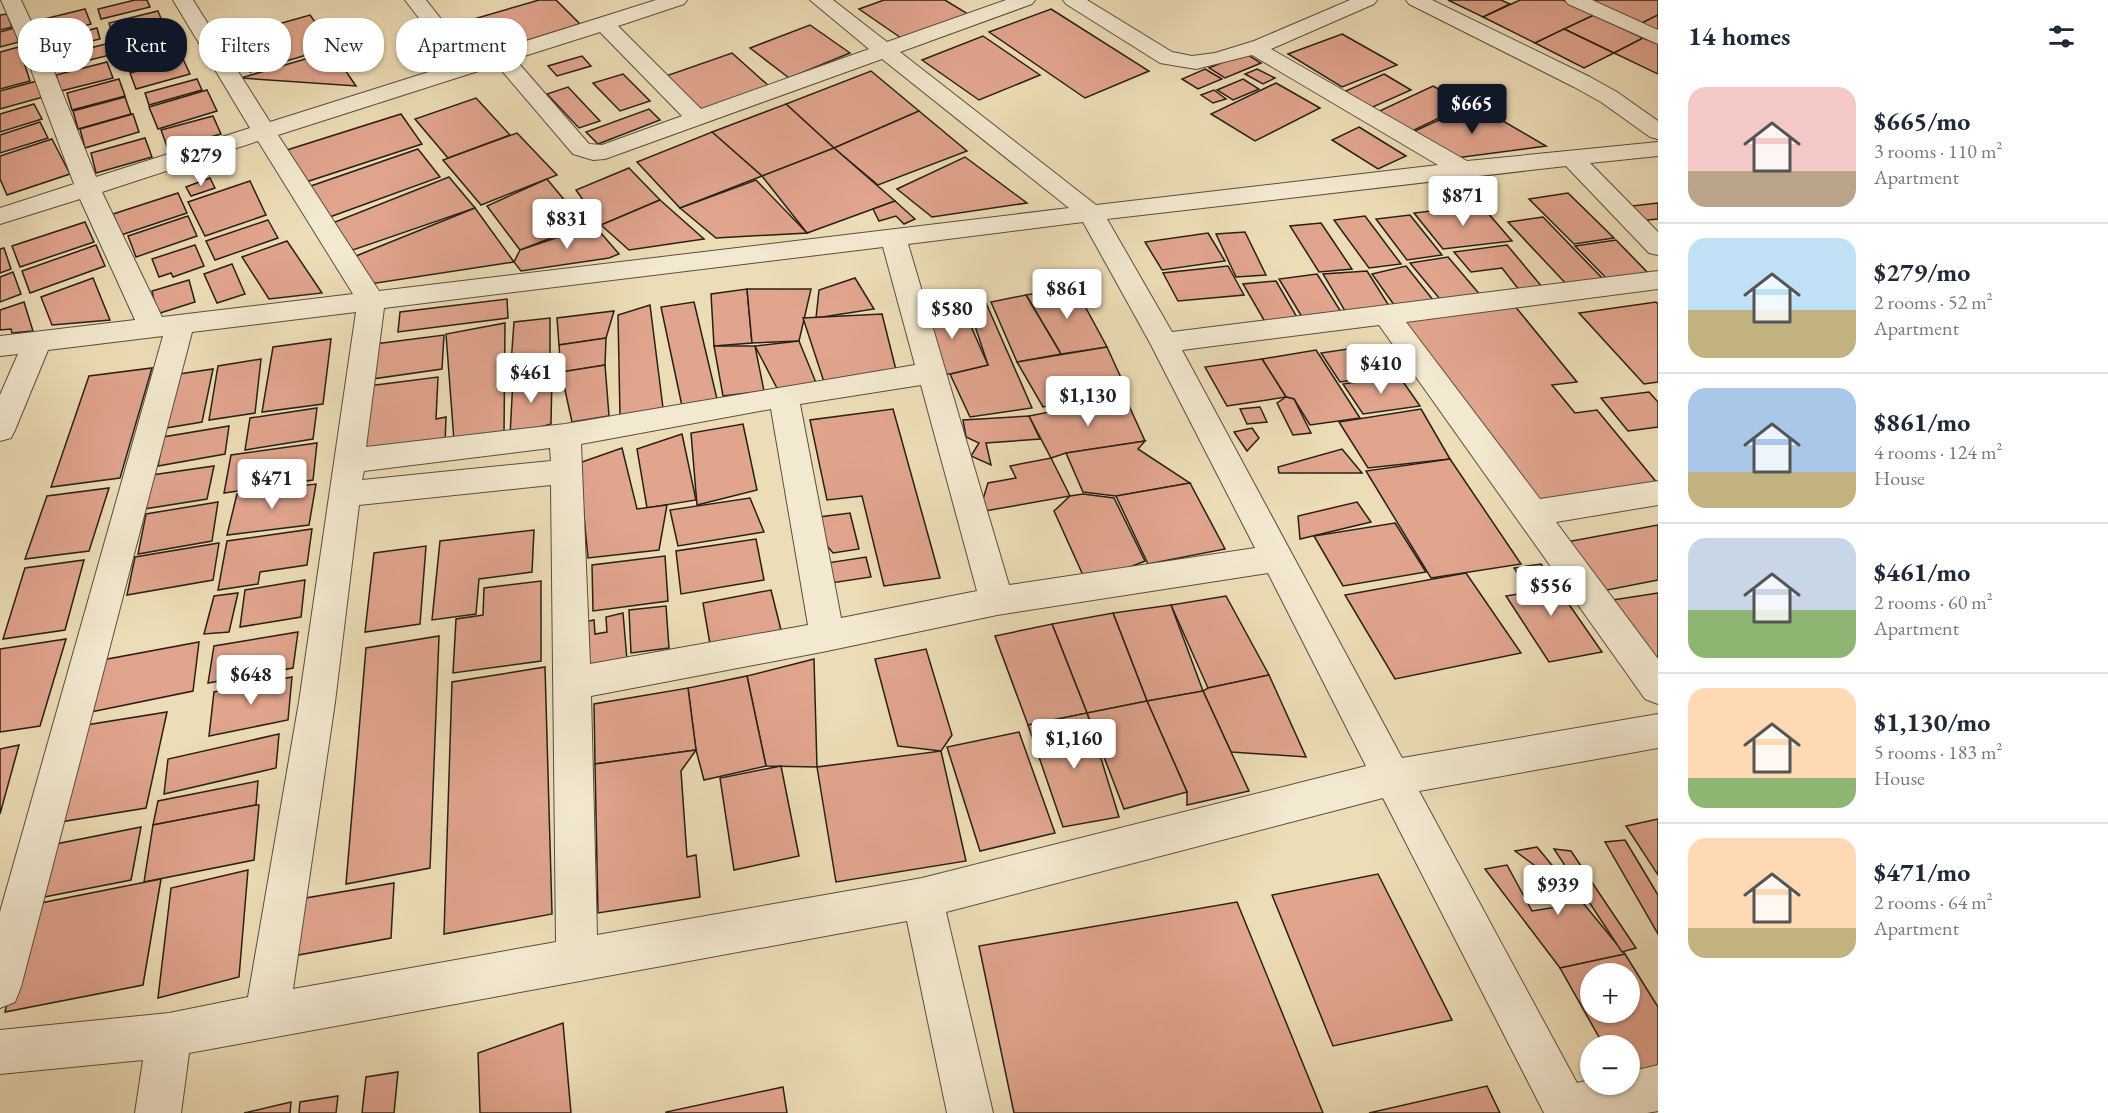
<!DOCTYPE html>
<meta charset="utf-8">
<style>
:root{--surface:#fff;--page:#f6f6f7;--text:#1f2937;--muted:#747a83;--line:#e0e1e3;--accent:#111827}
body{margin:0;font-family:"EB Garamond",serif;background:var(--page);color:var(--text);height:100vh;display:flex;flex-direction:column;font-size:22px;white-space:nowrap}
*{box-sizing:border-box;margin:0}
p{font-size:20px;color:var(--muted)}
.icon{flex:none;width:33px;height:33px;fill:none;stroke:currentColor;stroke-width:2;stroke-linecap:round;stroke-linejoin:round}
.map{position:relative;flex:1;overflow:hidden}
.panel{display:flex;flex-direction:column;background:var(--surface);width:450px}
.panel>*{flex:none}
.hud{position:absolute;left:18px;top:18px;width:570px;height:54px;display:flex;gap:12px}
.buttons{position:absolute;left:1580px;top:963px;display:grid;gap:12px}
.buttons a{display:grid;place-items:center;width:60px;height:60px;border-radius:50%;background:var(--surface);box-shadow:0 2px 4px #0004;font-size:30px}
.price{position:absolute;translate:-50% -51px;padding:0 14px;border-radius:6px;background:#fff;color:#222;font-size:20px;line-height:39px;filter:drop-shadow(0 2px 3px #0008)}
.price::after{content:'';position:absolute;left:50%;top:36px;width:18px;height:14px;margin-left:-9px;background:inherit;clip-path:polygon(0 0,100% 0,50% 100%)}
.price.selected{background:var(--accent);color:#fff}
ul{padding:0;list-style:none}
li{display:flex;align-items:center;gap:18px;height:150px;padding:0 30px}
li+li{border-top:2px solid var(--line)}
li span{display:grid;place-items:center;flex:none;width:168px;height:120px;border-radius:18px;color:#555}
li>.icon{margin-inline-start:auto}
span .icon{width:72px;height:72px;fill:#fffc;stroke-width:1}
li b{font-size:26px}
h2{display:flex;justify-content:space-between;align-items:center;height:72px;padding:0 30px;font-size:26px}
.pill{padding:0 21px;border-radius:24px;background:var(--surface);box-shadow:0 2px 4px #0004;font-size:21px;line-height:54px}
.pill.selected{background:var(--accent);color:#fff}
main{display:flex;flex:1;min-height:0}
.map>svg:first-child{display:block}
.building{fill:#e1a58e;stroke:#282017;stroke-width:1.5;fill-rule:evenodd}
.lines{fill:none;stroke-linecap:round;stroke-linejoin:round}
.minor-casing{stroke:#594f3f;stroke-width:2}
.minor{fill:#f3e9d0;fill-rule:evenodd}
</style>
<main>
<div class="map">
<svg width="1658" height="1113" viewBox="0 0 1658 1113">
<rect width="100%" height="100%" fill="#edddb6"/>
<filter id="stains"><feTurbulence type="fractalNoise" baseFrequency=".00333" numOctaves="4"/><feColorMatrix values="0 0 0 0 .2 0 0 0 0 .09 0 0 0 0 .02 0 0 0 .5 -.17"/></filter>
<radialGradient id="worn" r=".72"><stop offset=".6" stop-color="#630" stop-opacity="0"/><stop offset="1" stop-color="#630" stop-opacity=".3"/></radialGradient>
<!-- building -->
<g class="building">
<polygon points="135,0 147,0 150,7 101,19 98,9"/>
<polygon points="539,0 556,0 580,24 475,57 450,26"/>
<polygon points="884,0 945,0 968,14 904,40 859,9"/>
<polygon points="1448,0 1501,0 1510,4 1483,17"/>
<polygon points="1520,0 1563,0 1594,15 1535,43 1483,17"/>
<polygon points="1591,0 1658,0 1658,15 1642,23"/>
<polygon points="85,9 91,24 45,36 40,20"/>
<polygon points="1051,9 1149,71 1085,98 989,32"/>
<polygon points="158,11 162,21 112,33 109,23"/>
<polygon points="7,14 12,27 0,30 0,15"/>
<polygon points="310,15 333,47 250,72 229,38"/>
<polygon points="1594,15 1643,38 1614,53 1564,29"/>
<polygon points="1658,15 1658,31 1642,23"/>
<polygon points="171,25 175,35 124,48 121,37"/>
<polygon points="810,25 850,53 789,78 750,48"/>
<polygon points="14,28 19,42 0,47 0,32"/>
<polygon points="97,28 100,39 49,51 46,41"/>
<polygon points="1564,29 1614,53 1584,68 1535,43"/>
<polygon points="1342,34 1397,65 1342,87 1288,54"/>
<polygon points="983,36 1040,75 979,100 922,60"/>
<polygon points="1643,38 1658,44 1658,74 1614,53"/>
<polygon points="110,43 114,54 61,67 58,56"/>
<polygon points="174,43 178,54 127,67 123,56"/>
<polygon points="19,47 30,81 0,89 0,52"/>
<polygon points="332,51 356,86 241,78"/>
<polygon points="732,53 770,87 703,111 666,76"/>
<polygon points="1245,53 1261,63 1225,78 1209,68"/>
<polygon points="582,56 591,66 557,76 548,66"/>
<polygon points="183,59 190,74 136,89 130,73"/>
<polygon points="107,62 113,78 61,91 56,75"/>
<polygon points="1205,69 1222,79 1198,89 1182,79"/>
<polygon points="1257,69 1275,78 1263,84 1245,74"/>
<polygon points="871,71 919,111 834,148 786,104"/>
<polygon points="623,74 650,101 620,111 593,83"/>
<polygon points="1384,74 1411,90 1366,110 1339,94"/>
<polygon points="119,79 125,96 72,110 67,93"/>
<polygon points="197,79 202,90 149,105 145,93"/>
<polygon points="1243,79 1259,89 1233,100 1217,90"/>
<polygon points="37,81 43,97 0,109 0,91"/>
<polygon points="1276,83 1320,108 1255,141 1211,114"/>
<polygon points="1433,86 1466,105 1406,134 1373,114"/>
<polygon points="568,87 600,121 579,128 547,94"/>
<polygon points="207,90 217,111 158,129 149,107"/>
<polygon points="1214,90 1226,99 1213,103 1201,95"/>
<polygon points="125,97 131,114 78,129 73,111"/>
<polygon points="476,98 510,135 448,158 415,119"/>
<polygon points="34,104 42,119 0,132 0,114"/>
<polygon points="786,104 834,148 762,176 712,132"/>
<polygon points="1474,104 1546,146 1448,159 1406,135"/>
<polygon points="649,109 660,120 598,144 586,132"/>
<polygon points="919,111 967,151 878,185 834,148"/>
<polygon points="133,114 139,132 85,148 80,129"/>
<polygon points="401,114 422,144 306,182 287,150"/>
<polygon points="213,116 221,134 168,149 161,130"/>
<polygon points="40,122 48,138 0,153 0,135"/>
<polygon points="1359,127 1406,156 1378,169 1332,140"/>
<polygon points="712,132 762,176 680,208 637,162"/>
<polygon points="517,133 557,175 481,205 443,160"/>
<polygon points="145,138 152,157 96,173 91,153"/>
<polygon points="52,139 70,174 7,195 0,179 0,156"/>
<polygon points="834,148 895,201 807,233 762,176"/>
<polygon points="418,149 440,177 327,218 308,187"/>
<polygon points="965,157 1027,203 932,217 897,189"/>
<polygon points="629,168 660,200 601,225 576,190"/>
<polygon points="449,177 475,208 353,250 330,224"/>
<polygon points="210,178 215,188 191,196 186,187"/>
<polygon points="547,179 585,225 520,250 487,206"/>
<polygon points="756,180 807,233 716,238 680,208"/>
<polygon points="250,181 266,215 205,236 188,202"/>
<polygon points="178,193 187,213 121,235 113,214"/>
<polygon points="1568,193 1614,238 1574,244 1529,199"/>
<polygon points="660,200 704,239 629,250 601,225"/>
<polygon points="895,201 915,219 904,224 896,216 879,221 873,209"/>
<polygon points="1658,203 1658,219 1637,221 1623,207"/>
<polygon points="1481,205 1512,241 1443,249 1414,213"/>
<polygon points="475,208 514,262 370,284 356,256"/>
<polygon points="1410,215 1442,255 1407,260 1376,219"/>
<polygon points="188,216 197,236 136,257 128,236"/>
<polygon points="1365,216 1401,264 1369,268 1334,220"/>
<polygon points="1543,217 1606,282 1570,288 1508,222"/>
<polygon points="268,220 278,238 215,260 206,241"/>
<polygon points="85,222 94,242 20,267 12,246"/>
<polygon points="1321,223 1352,269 1319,272 1290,226"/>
<polygon points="594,225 619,254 609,258 521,271 514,262 520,250"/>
<polygon points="1245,232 1266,275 1236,277 1216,234"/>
<polygon points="1208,233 1225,261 1162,270 1145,242"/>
<polygon points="1616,240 1652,277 1610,282 1575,246"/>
<polygon points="287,241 322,293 269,299 242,257"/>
<polygon points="96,245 105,266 30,293 22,271"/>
<polygon points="195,245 204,266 173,277 171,273 159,277 152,259"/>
<polygon points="1507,245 1543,288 1520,291 1502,268 1471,272 1454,252"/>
<polygon points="4,248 11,269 0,273 0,249"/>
<polygon points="1448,257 1482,297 1444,304 1410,263"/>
<polygon points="232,264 245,294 217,303 204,274"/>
<polygon points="1228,266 1244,295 1178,301 1163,273"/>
<polygon points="1406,266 1437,305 1397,309 1372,274"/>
<polygon points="1367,271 1393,312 1348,316 1323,274"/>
<polygon points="13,272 21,294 0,302 0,277"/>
<polygon points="1317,274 1345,318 1305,322 1279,279"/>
<polygon points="93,278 110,320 52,325 41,297"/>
<polygon points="855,278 874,309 816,318 819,290"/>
<polygon points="189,280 195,302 157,314 152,291"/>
<polygon points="1276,281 1301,324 1268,327 1243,284"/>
<polygon points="1074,286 1107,347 1061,354 1026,295"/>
<polygon points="747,289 752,343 714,346 711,294"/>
<polygon points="747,289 811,289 799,341 752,343"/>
<polygon points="1026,295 1061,354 1017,362 991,302"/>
<polygon points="507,299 508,318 398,332 400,312"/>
<polygon points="24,302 33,331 12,333 11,329 0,330 0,310"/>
<polygon points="694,302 717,399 682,406 661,307"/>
<polygon points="1656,302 1658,304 1658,382 1644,384 1579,313"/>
<polygon points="986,303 1032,408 970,417 950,374 988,365 968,305"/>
<polygon points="650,305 663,408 620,416 618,315"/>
<polygon points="1514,305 1577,382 1552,385 1575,413 1597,410 1658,484 1534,503 1398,321"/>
<polygon points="962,306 988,365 950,374 937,374 920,309"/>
<polygon points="614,311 606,338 559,345 557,318"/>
<polygon points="882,314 897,374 825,385 803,318"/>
<polygon points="550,318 550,377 510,378 514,322"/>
<polygon points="505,323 504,435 454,441 446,334"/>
<polygon points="444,335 442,369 372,379 375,344"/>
<polygon points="606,338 605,365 561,372 559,345"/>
<polygon points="331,339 323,404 262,412 273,347"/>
<polygon points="799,341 819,390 779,392 755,346"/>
<polygon points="1375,345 1396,374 1340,382 1321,353"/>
<polygon points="714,346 755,346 764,391 723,396"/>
<polygon points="1107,347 1127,391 1043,407 1017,362"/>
<polygon points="1316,350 1360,418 1310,425 1294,399 1286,397 1262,359"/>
<polygon points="261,359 255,413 209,420 218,366"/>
<polygon points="1262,359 1286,397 1227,406 1205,367"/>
<polygon points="605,365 609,416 572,422 561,372"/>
<polygon points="152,368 120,478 51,487 89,376"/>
<polygon points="213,369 202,422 160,429 172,375"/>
<polygon points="552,375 551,424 510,436 513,379"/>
<polygon points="1399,376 1420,406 1363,414 1343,384"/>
<polygon points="438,377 436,419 446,417 445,444 361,455 368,386"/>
<polygon points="1649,392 1658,402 1658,427 1628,431 1601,398"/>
<polygon points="1125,397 1145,441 1066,453 1051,458 1029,416"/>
<polygon points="1286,397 1294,399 1311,433 1293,435 1277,403"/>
<polygon points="1260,407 1267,422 1247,424 1240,409"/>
<polygon points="317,408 313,439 245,450 250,418"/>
<polygon points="893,409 940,578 884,586 862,496 827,500 810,420"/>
<polygon points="1421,409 1450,459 1368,468 1339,422"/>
<polygon points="1029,416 1040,439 986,443 991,465 971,456 979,443 966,437 963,420"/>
<polygon points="743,424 757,490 697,505 691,433"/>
<polygon points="229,426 225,454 158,466 163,437"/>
<polygon points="1252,428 1259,438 1247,451 1234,432"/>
<polygon points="682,434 696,500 647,508 637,449"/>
<polygon points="1145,441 1138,449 1190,483 1116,496 1083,492 1066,453"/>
<polygon points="317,443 313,480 224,493 231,455"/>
<polygon points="622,448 637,509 667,505 659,550 588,558 579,463"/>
<polygon points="1342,449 1362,473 1279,473 1278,467"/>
<polygon points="1051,458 1070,496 979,512 988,483 1016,478 1010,466"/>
<polygon points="1450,459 1521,564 1431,578 1366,471"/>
<polygon points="214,466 207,499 144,509 152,475"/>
<polygon points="1190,483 1225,549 1148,564 1116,496"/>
<polygon points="316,484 309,525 227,535 237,494"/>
<polygon points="109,488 89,551 25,559 47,496"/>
<polygon points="1083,494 1114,498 1145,561 1087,584 1054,511 1070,496"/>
<polygon points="750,498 764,532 678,546 670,510"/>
<polygon points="218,502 212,541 138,554 146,514"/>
<polygon points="1357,502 1371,522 1300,539 1298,516"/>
<polygon points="850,513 859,549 833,553 824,542 819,517"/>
<polygon points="1395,523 1426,572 1343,586 1314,536"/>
<polygon points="1658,525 1658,580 1597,592 1561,543"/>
<polygon points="312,529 307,565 260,572 258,584 218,590 227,541"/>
<polygon points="534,530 532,572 479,579 476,614 432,620 440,541"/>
<polygon points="756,539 764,580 681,594 676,551"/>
<polygon points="219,543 213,580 127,595 135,557"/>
<polygon points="426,546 420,624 365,632 374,553"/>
<polygon points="665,556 668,601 593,611 592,565"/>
<polygon points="866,557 871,577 831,583 827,563"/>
<polygon points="84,560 65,630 3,639 25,568"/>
<polygon points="1541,564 1602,652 1549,662 1506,596 1530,592 1514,568"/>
<polygon points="1466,573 1521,653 1395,679 1345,595"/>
<polygon points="305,580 301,617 240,627 245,590"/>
<polygon points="541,581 541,661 453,673 456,619 483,615 484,588"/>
<polygon points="771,590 781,630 710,644 703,603"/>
<polygon points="238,593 229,632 204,634 214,596"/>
<polygon points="1658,593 1658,672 1606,601"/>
<polygon points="1226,596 1269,675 1208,688 1171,605"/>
<polygon points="1171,605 1203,691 1147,701 1113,613"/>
<polygon points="666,606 669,648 631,653 629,610"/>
<polygon points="623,613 627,660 587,667 584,622 594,620 595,634 607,632 606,617"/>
<polygon points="1113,613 1147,701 1087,713 1052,624"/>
<polygon points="1052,624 1087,713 1028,725 995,636"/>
<polygon points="298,632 293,668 208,683 214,646"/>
<polygon points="439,636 430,868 346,884 366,648"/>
<polygon points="66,639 40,726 0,732 0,649"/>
<polygon points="199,642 193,691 86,713 97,661"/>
<polygon points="926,649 952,735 941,751 898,746 875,659"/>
<polygon points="814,659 817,767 766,766 747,676"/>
<polygon points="545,667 552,914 444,934 452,682"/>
<polygon points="1269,675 1306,757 1231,752 1203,691 1208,688"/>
<polygon points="747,676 766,766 704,780 696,750 688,688"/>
<polygon points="292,677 288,720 209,736 214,692"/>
<polygon points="688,688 696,750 595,764 594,704"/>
<polygon points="1203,691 1249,791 1187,805 1187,792 1147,701"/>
<polygon points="1147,701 1187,792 1124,809 1087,713"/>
<polygon points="167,712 146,808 54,823 80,726"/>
<polygon points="1087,713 1119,817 1063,827 1028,725"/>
<polygon points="1019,732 1055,833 980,851 947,747"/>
<polygon points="279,734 276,768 164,794 168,759"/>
<polygon points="19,745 0,814 0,749"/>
<polygon points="696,750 681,771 687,857 696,855 700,897 598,913 595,764"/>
<polygon points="941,751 966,861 836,882 817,767"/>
<polygon points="781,766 799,856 734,870 720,778"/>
<polygon points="258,781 256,805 153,825 158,801"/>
<polygon points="256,805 259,805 254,860 144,882 153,825"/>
<polygon points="1658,819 1658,875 1626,826"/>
<polygon points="141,827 131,880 39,898 51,845"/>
<polygon points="1625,840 1658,895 1658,934 1605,842"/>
<polygon points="1537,847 1625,954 1560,968 1485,869 1507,865 1532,911 1557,907 1534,865 1515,851"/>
<polygon points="1554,849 1571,851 1636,948 1622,952"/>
<polygon points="248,870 239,977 158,998 171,888"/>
<polygon points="1378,874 1452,1020 1333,1046 1272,895"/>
<polygon points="161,879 143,985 5,1012 31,905"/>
<polygon points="394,883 391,938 293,956 300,899"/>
<polygon points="1237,902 1323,1113 1014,1113 979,946"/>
<path d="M1625,954L1658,1007V1074L1629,1081V1046H1604L1560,968ZM1590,974H1629V1012H1590Z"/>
<polygon points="563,1023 571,1113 480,1113 478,1053"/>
<polygon points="398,1072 394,1113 362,1113 366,1077"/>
<polygon points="1487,1086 1500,1113 1369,1113"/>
<polygon points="783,1087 787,1113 666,1113 666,1112"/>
<polygon points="338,1096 336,1113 299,1113 300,1102"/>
<polygon points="291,1102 290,1113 244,1113"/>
</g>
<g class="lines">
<defs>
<g id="minor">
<path d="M1,0H21L51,64L96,177L250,128L173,0H193L270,122L454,64L405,0H426L472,58L656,0H687L684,4L618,26L701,109L869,49L810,0H833L887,42L1006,0H1035L1032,4L900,52L1096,205L1438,165L1252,55L1196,69L1160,63L1066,4L1063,0H1087L1172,52L1192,56L1215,53L1254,41L1350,0H1377L1374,4L1271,49L1467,161L1658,142V156L1590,163L1658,232V255L1649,253L1566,166L1107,219L1172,332L1658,271V289L1406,322L1540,499L1658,481V505L1556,522L1658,659V704L1645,699L1379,325L1182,350L1402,758L1658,714V748L1419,791L1577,1083L1590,1080V1084H1629V1072L1658,1065V1111L1647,1113H1544L1383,798L946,912L993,1113H947L907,921L189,1053L181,1113H135L143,1060L0,1074V1030L169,1013L248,997L299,702L356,312L192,332L21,987L15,1002L0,1008V912L163,336L48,350L15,430L11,438L0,441V395L18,354L0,356V336L135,320L80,199L0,224V208L74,184L29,64ZM600,32L682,116L602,145L589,144L515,59ZM882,59L1069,208L379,291L278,135L497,65L573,154L593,160L605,159ZM258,141L353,294L162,317L102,192ZM1083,222L1150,343L1255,548L1009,585L908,244ZM883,247L915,365L565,424L366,447L384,308ZM921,385L977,591L841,618L800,404ZM771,409L808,625L590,664L581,444ZM550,448L551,461L362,480L364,471ZM551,485L556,942L293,989L335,702L359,505ZM1268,573L1366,766L922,878L597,935L591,696L827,651L997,615Z"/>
<polygon points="1406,0 1432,0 1590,77 1617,92 1658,121 1658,139 1650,137 1601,102 1574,87 1409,4"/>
<polygon points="1565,0 1592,0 1658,30 1658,44 1568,4"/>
</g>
</defs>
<!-- minor casing -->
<use href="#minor" class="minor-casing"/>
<!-- minor -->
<use href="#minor" class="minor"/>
</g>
<rect width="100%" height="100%" filter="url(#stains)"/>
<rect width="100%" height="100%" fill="url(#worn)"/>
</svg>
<div class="buttons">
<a>+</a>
<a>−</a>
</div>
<b class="price selected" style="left:1472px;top:135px">$665</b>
<b class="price" style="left:201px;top:187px">$279</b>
<b class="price" style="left:1463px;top:227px">$871</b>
<b class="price" style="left:567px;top:250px">$831</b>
<b class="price" style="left:1067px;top:320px">$861</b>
<b class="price" style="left:952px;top:340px">$580</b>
<b class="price" style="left:1381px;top:395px">$410</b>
<b class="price" style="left:531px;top:404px">$461</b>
<b class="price" style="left:1088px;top:427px">$1,130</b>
<b class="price" style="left:272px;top:510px">$471</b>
<b class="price" style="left:1551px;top:617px">$556</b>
<b class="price" style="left:251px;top:706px">$648</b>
<b class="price" style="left:1074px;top:770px">$1,160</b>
<b class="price" style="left:1558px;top:916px">$939</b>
<div class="hud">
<a class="pill">Buy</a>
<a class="pill selected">Rent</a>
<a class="pill">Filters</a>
<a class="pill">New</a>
<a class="pill">Apartment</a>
</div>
</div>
<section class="panel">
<h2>14 homes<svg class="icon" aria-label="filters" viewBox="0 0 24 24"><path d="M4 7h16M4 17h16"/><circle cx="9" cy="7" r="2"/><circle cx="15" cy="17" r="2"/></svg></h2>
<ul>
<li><span style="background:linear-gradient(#f6c9c9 70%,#b9a48a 0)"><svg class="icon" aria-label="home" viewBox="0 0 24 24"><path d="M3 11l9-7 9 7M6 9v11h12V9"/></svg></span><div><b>$665/mo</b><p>3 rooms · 110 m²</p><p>Apartment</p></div></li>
<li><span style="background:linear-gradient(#bfe0f5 60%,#c2b280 0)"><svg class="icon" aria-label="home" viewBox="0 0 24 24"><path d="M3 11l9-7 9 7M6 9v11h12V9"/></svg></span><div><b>$279/mo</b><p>2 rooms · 52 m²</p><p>Apartment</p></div></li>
<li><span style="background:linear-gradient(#a9c7e8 70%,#c2b280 0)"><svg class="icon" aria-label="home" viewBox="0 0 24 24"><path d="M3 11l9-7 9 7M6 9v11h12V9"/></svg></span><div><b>$861/mo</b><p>4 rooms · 124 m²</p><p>House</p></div></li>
<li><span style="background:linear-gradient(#c9d6e8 60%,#8fb573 0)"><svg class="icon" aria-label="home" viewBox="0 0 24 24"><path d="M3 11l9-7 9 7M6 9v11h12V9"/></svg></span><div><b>$461/mo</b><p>2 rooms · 60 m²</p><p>Apartment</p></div></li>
<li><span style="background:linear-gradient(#ffd9b3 75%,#8fb573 0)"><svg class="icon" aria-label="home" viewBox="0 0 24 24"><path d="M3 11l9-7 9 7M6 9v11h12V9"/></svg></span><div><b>$1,130/mo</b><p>5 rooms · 183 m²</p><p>House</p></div></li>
<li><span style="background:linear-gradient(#ffd9b3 75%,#c2b280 0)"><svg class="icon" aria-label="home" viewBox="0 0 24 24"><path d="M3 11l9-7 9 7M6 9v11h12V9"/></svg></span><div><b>$471/mo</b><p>2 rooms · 64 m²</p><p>Apartment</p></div></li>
</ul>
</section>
</main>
